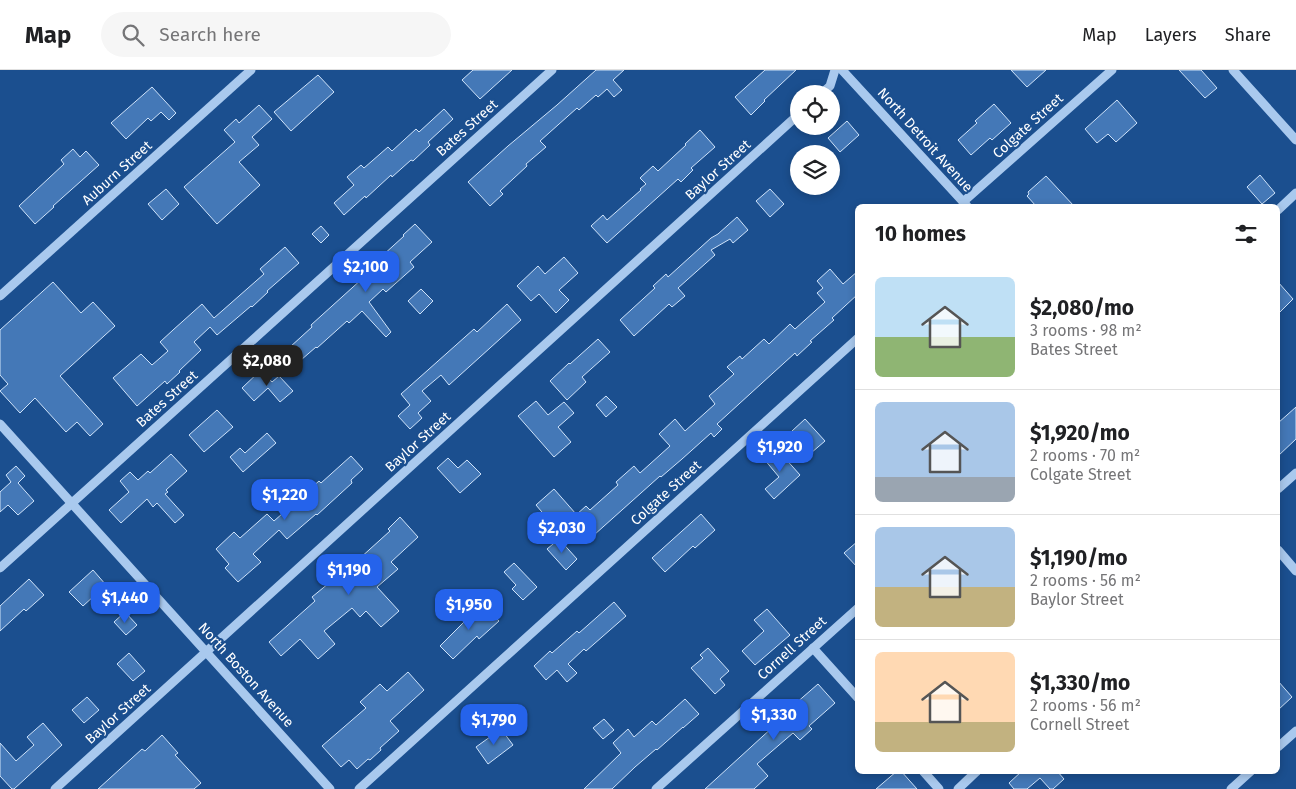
<!DOCTYPE html>
<meta charset="utf-8">
<style>
:root{--surface:#fff;--page:#f6f6f6;--text:#202124;--muted:#757577;--line:#e0e0e0;--accent:#2563eb}
body{margin:0;font-family:"Fira Sans",sans-serif;background:var(--page);color:var(--text);height:100vh;display:flex;flex-direction:column;font-size:19px;white-space:nowrap}
*{box-sizing:border-box;margin:0}
p{font-size:16px;color:var(--muted)}
.icon{flex:none;width:28px;height:28px;fill:none;stroke:currentColor;stroke-width:2;stroke-linecap:round;stroke-linejoin:round}
.map{position:relative;flex:1;overflow:hidden}
.panel{position:absolute;left:855px;top:134px;width:425px;height:570px;display:flex;flex-direction:column;background:var(--surface);border-radius:8px;box-shadow:0 2px 8px #0003}
.panel>*{flex:none}
.controls{position:absolute;left:790px;top:15px;display:grid;gap:10px}
.controls a{display:grid;place-items:center;width:50px;height:50px;border-radius:50%;background:var(--surface);box-shadow:0 2px 8px #0003;font-size:25px}
.price{position:absolute;translate:-50% -42px;padding:0 11px;border-radius:10px;background:var(--accent);color:#fff;font-size:16px;line-height:32px;filter:drop-shadow(0 1px 2px #0008)}
.price::after{content:'';position:absolute;left:50%;top:30px;width:15px;height:11px;margin-left:-8px;background:inherit;clip-path:polygon(0 0,100% 0,50% 100%)}
.price.current{background:#222;color:#fff}
ul{padding:0;list-style:none}
li{display:flex;align-items:center;gap:15px;height:125px;padding:0 20px}
li+li{border-top:1px solid var(--line)}
li span{display:grid;place-items:center;flex:none;width:140px;height:100px;border-radius:8px;color:#555}
li>.icon{margin-inline-start:auto}
span .icon{width:60px;height:60px;fill:#fffc;stroke-width:1}
li b{font-size:21px}
h2{display:flex;justify-content:space-between;align-items:center;height:60px;padding:0 20px;font-size:21px}
header{display:flex;align-items:center;gap:30px;box-sizing:border-box;height:70px;padding:0 25px;background:var(--surface);border-bottom:1px solid var(--line)}
header strong{font-size:24px}
nav{display:flex;gap:28px;margin-inline-start:auto;font-size:18px}
.search{width:350px;height:45px;background:var(--page);display:flex;align-items:center;gap:12px;box-sizing:border-box;padding:0 18px;border-radius:28px;color:var(--muted);font-size:19px}
.map>svg:first-child{display:block}
.building{fill:#4478b7;stroke:#cfe3fa}
.lines{fill:none;stroke-linecap:round;stroke-linejoin:round}
.minor{stroke:#a9c9ee;stroke-width:9}
.labels{text-anchor:middle;dominant-baseline:central;stroke-width:4.5;stroke-linejoin:round;paint-order:stroke}
.street-label{font-size:14px;fill:#fff;stroke:#1b4f8f}
</style>
<header>
<strong>Map</strong>
<div class="search"><svg class="icon" aria-label="search" viewBox="0 0 24 24"><circle cx="10" cy="10" r="6"/><path d="M15 15l6 6"/></svg>Search here</div>
<nav><a>Map</a><a>Layers</a><a>Share</a></nav>
</header>
<div class="map">
<svg width="1296" height="719" viewBox="0 0 1296 719">
<rect width="100%" height="100%" fill="#1b4f8f"/>
<!-- building -->
<g class="building">
<polygon points="473,0 512,0 480,29 462,10"/>
<polygon points="596,0 624,0 613,10 622,20 614,27 607,19 598,27 596,25 579,40 577,38 540,71 546,77 526,94 527,96 500,121 503,124 490,136 468,112 508,76 557,35"/>
<polygon points="765,0 796,0 764,30 765,31 751,45 735,27"/>
<polygon points="1011,0 1046,0 1027,17"/>
<polygon points="1179,0 1201,0 1217,18 1205,28"/>
<polygon points="318,5 334,22 291,61 274,42"/>
<polygon points="152,17 176,43 169,50 161,42 151,51 148,48 126,69 111,53"/>
<polygon points="1117,30 1137,53 1116,72 1108,64 1097,73 1085,59"/>
<polygon points="994,34 1011,53 992,70 990,68 971,85 958,70 977,53 975,51"/>
<polygon points="259,35 272,49 252,67 259,75 239,92 260,115 217,154 184,117 235,72 224,60 236,49 239,53"/>
<polygon points="444,39 453,49 428,72 430,75 413,91 411,90 392,107 391,105 366,128 365,126 344,145 334,133 354,115 347,107 361,95 364,98 388,77 392,81 416,59 419,62"/>
<polygon points="847,51 859,65 840,82 828,68"/>
<polygon points="700,60 715,77 691,98 693,100 681,112 678,109 607,173 591,156 603,145 607,150 641,120 640,119 646,114 640,108 653,96 658,101 686,75 685,74"/>
<polygon points="73,79 80,87 86,81 99,95 53,136 54,137 35,154 19,136 64,94 61,90"/>
<polygon points="1260,105 1275,123 1262,134 1247,117"/>
<polygon points="1046,106 1074,136 1036,136 1027,126 1029,124 1028,122"/>
<polygon points="166,119 179,134 162,150 148,134"/>
<polygon points="770,119 784,134 770,147 756,131"/>
<polygon points="737,147 748,160 733,173 730,169 711,180 715,185 678,218 685,226 672,237 669,234 634,266 620,250 655,218 653,216 666,204 668,207 711,168 718,164"/>
<polygon points="415,154 432,172 410,192 414,197 386,222 383,219 369,232 391,262 386,267 362,241 349,253 347,251 317,278 316,277 301,290 290,277 312,257 311,255 384,189 382,186 404,166 403,165"/>
<polygon points="321,156 329,165 321,173 312,164"/>
<polygon points="285,177 299,193 267,221 268,222 252,237 251,236 217,265 210,257 194,272 201,280 179,301 180,302 167,314 165,311 137,336 113,308 141,284 152,295 168,281 160,272 173,260 202,234 214,248 264,204 260,199"/>
<polygon points="564,187 578,203 559,220 569,230 556,243 539,224 531,231 517,216 538,196 545,204"/>
<polygon points="830,199 843,214 858,201 858,224 832,248 834,250 810,271 812,272 797,286 795,283 717,354 722,359 714,367 711,363 682,389 661,407 660,406 594,465 576,445 586,436 590,440 618,415 616,412 634,396 640,403 670,376 659,364 675,349 685,361 715,334 709,326 734,304 727,297 740,286 742,289 764,269 769,274 790,254 795,259 825,232 817,223 823,218 817,211"/>
<polygon points="53,212 81,243 93,232 115,256 60,306 103,354 90,366 77,352 66,362 35,328 20,343 0,321 8,314 0,305 0,260"/>
<polygon points="1278,212 1293,229 1278,244"/>
<polygon points="421,219 433,231 420,244 408,231"/>
<polygon points="507,234 521,250 449,315 441,305 422,321 431,331 418,343 422,348 410,359 398,346 410,335 401,324 474,259 477,262"/>
<polygon points="598,269 610,282 582,307 586,312 567,330 550,311 569,293 570,294"/>
<polygon points="261,300 272,312 279,306 293,321 280,332 268,318 254,331 242,318"/>
<polygon points="606,326 617,337 606,347 596,335"/>
<polygon points="536,331 548,345 564,332 574,343 558,357 571,372 554,387 518,346"/>
<polygon points="1296,337 1296,369 1278,386 1278,353"/>
<polygon points="217,340 233,357 204,382 189,365"/>
<polygon points="805,349 825,371 811,383 792,361"/>
<polygon points="267,363 276,373 243,402 230,387 240,378 245,383"/>
<polygon points="776,378 800,405 774,429 765,419 779,407 764,389"/>
<polygon points="171,384 187,401 166,420 168,422 165,424 184,445 175,453 157,433 153,437 147,429 121,453 109,440 129,422 120,411 130,402 138,410 148,401 150,403"/>
<polygon points="351,386 363,399 351,410 352,413 317,445 316,444 287,469 279,460 253,484 261,492 238,512 225,498 229,494 216,479 234,462 240,468 267,444 274,451 319,411 321,413"/>
<polygon points="448,388 458,398 467,390 481,404 460,423 437,398"/>
<polygon points="16,396 25,406 18,413 34,431 18,445 8,435 0,442 0,422 11,412 6,405"/>
<polygon points="554,419 576,444 558,461 536,435"/>
<polygon points="701,444 715,460 695,478 693,476 665,502 652,488"/>
<polygon points="400,447 418,467 391,492 398,499 377,517 399,541 381,557 366,541 360,547 352,538 324,561 335,574 318,589 300,569 281,586 269,572 315,531 312,527 340,504 348,514 367,498 359,489 390,461 388,459"/>
<polygon points="559,469 577,489 566,500 547,479"/>
<polygon points="858,471 858,498 844,483"/>
<polygon points="514,493 537,517 523,530 512,519 516,515 504,502"/>
<polygon points="93,500 106,515 83,536 69,522"/>
<polygon points="29,509 44,525 26,541 24,539 0,561 0,536"/>
<polygon points="614,532 626,546 586,581 584,579 568,594 577,603 567,612 557,600 546,610 534,596 550,581 552,583 577,561 579,563"/>
<polygon points="473,536 479,543 486,537 499,551 479,569 477,566 453,589 440,576 464,552 460,548"/>
<polygon points="767,539 790,565 755,595 742,581 764,561 754,550"/>
<polygon points="125,542 137,555 126,565 114,552"/>
<polygon points="708,578 729,601 720,609 725,615 715,624 691,598 703,588 700,585"/>
<polygon points="129,583 145,601 133,611 117,594"/>
<polygon points="408,602 424,620 390,651 399,661 380,678 381,680 370,690 368,689 357,699 349,690 341,697 322,676 366,638 360,632 380,614 387,621"/>
<polygon points="1278,611 1292,627 1278,640"/>
<polygon points="818,614 835,633 809,656 812,659 800,670 793,663 757,694 768,706 754,719 705,719 774,656 772,654"/>
<polygon points="87,627 99,640 84,653 72,640"/>
<polygon points="685,629 699,644 683,658 683,657 657,680 656,679 635,697 612,719 584,719 621,683 613,673 628,659 634,667 652,651 656,655"/>
<polygon points="604,649 614,660 603,669 593,658"/>
<polygon points="43,653 62,675 14,719 12,719 0,706 0,673 16,691 34,675 27,667"/>
<polygon points="501,659 513,675 488,694 476,677"/>
<polygon points="162,665 178,683 175,685 201,713 194,719 98,719 142,679 145,681"/>
<polygon points="897,701 901,701 917,719 876,719"/>
<polygon points="1022,701 1057,701 1064,709 1053,719 1050,719 1040,708 1027,719 1014,719 1009,713"/>
</g>
<g class="lines">
<!-- minor -->
<g class="minor">
<polyline points="842,0 967,136"/>
<polyline points="1233,0 1296,70"/>
<polyline points="821,24 830,16 835,0"/>
<polyline points="963,132 1112,0"/>
<polyline points="1278,140 1296,123"/>
<polyline points="0,226 251,0"/>
<polyline points="0,354 330,719"/>
<polyline points="1278,419 1296,403"/>
<polyline points="1278,480 1296,501"/>
<polyline points="0,498 552,0"/>
<polyline points="813,578 858,628"/>
<polyline points="1278,677 1296,661"/>
<polyline points="923,701 939,719"/>
<polyline points="55,719 799,44"/>
<polyline points="359,719 858,268"/>
<polyline points="656,719 858,538"/>
<polyline points="958,719 977,701"/>
<polyline points="1231,719 1251,701"/>
</g>
</g>
<g class="labels">
<!-- street labels -->
<g class="street-label">
<text transform="translate(1028 56) rotate(-42)">Colgate Street</text>
<text transform="translate(467 58) rotate(-42)">Bates Street</text>
<text transform="translate(925 70) rotate(48)">North Detroit Avenue</text>
<text transform="translate(718 100) rotate(-42)">Baylor Street</text>
<text transform="translate(117 103) rotate(-42)">Auburn Street</text>
<text transform="translate(167 329) rotate(-42)">Bates Street</text>
<text transform="translate(418 372) rotate(-42)">Baylor Street</text>
<text transform="translate(666 423) rotate(-42)">Colgate Street</text>
<text transform="translate(792 578) rotate(-42)">Cornell Street</text>
<text transform="translate(246 605) rotate(48)">North Boston Avenue</text>
<text transform="translate(118 644) rotate(-42)">Baylor Street</text>
</g>
</g>
</svg>
<div class="controls">
<a><svg class="icon" aria-label="locate" viewBox="0 0 24 24"><circle cx="12" cy="12" r="6"/><path d="M12 2v4M12 18v4M2 12h4M18 12h4"/></svg></a>
<a><svg class="icon" aria-label="layers" viewBox="0 0 24 24"><path d="M12 4l9 5-9 5-9-5zM3 14l9 5 9-5"/></svg></a>
</div>
<b class="price" style="left:366px;top:223px">$2,100</b>
<b class="price current" style="left:267px;top:317px">$2,080</b>
<b class="price" style="left:780px;top:403px">$1,920</b>
<b class="price" style="left:285px;top:451px">$1,220</b>
<b class="price" style="left:562px;top:484px">$2,030</b>
<b class="price" style="left:349px;top:526px">$1,190</b>
<b class="price" style="left:125px;top:554px">$1,440</b>
<b class="price" style="left:469px;top:561px">$1,950</b>
<b class="price" style="left:774px;top:671px">$1,330</b>
<b class="price" style="left:494px;top:676px">$1,790</b>
<section class="panel">
<h2>10 homes<svg class="icon" aria-label="filters" viewBox="0 0 24 24"><path d="M4 7h16M4 17h16"/><circle cx="9" cy="7" r="2"/><circle cx="15" cy="17" r="2"/></svg></h2>
<ul>
<li><span style="background:linear-gradient(#bfe0f5 60%,#8fb573 0)"><svg class="icon" aria-label="home" viewBox="0 0 24 24"><path d="M3 11l9-7 9 7M6 9v11h12V9"/></svg></span><div><b>$2,080/mo</b><p>3 rooms · 98 m²</p><p>Bates Street</p></div></li>
<li><span style="background:linear-gradient(#a9c7e8 75%,#9aa5b1 0)"><svg class="icon" aria-label="home" viewBox="0 0 24 24"><path d="M3 11l9-7 9 7M6 9v11h12V9"/></svg></span><div><b>$1,920/mo</b><p>2 rooms · 70 m²</p><p>Colgate Street</p></div></li>
<li><span style="background:linear-gradient(#a9c7e8 60%,#c2b280 0)"><svg class="icon" aria-label="home" viewBox="0 0 24 24"><path d="M3 11l9-7 9 7M6 9v11h12V9"/></svg></span><div><b>$1,190/mo</b><p>2 rooms · 56 m²</p><p>Baylor Street</p></div></li>
<li><span style="background:linear-gradient(#ffd9b3 70%,#c2b280 0)"><svg class="icon" aria-label="home" viewBox="0 0 24 24"><path d="M3 11l9-7 9 7M6 9v11h12V9"/></svg></span><div><b>$1,330/mo</b><p>2 rooms · 56 m²</p><p>Cornell Street</p></div></li>
</ul>
</section>
</div>
